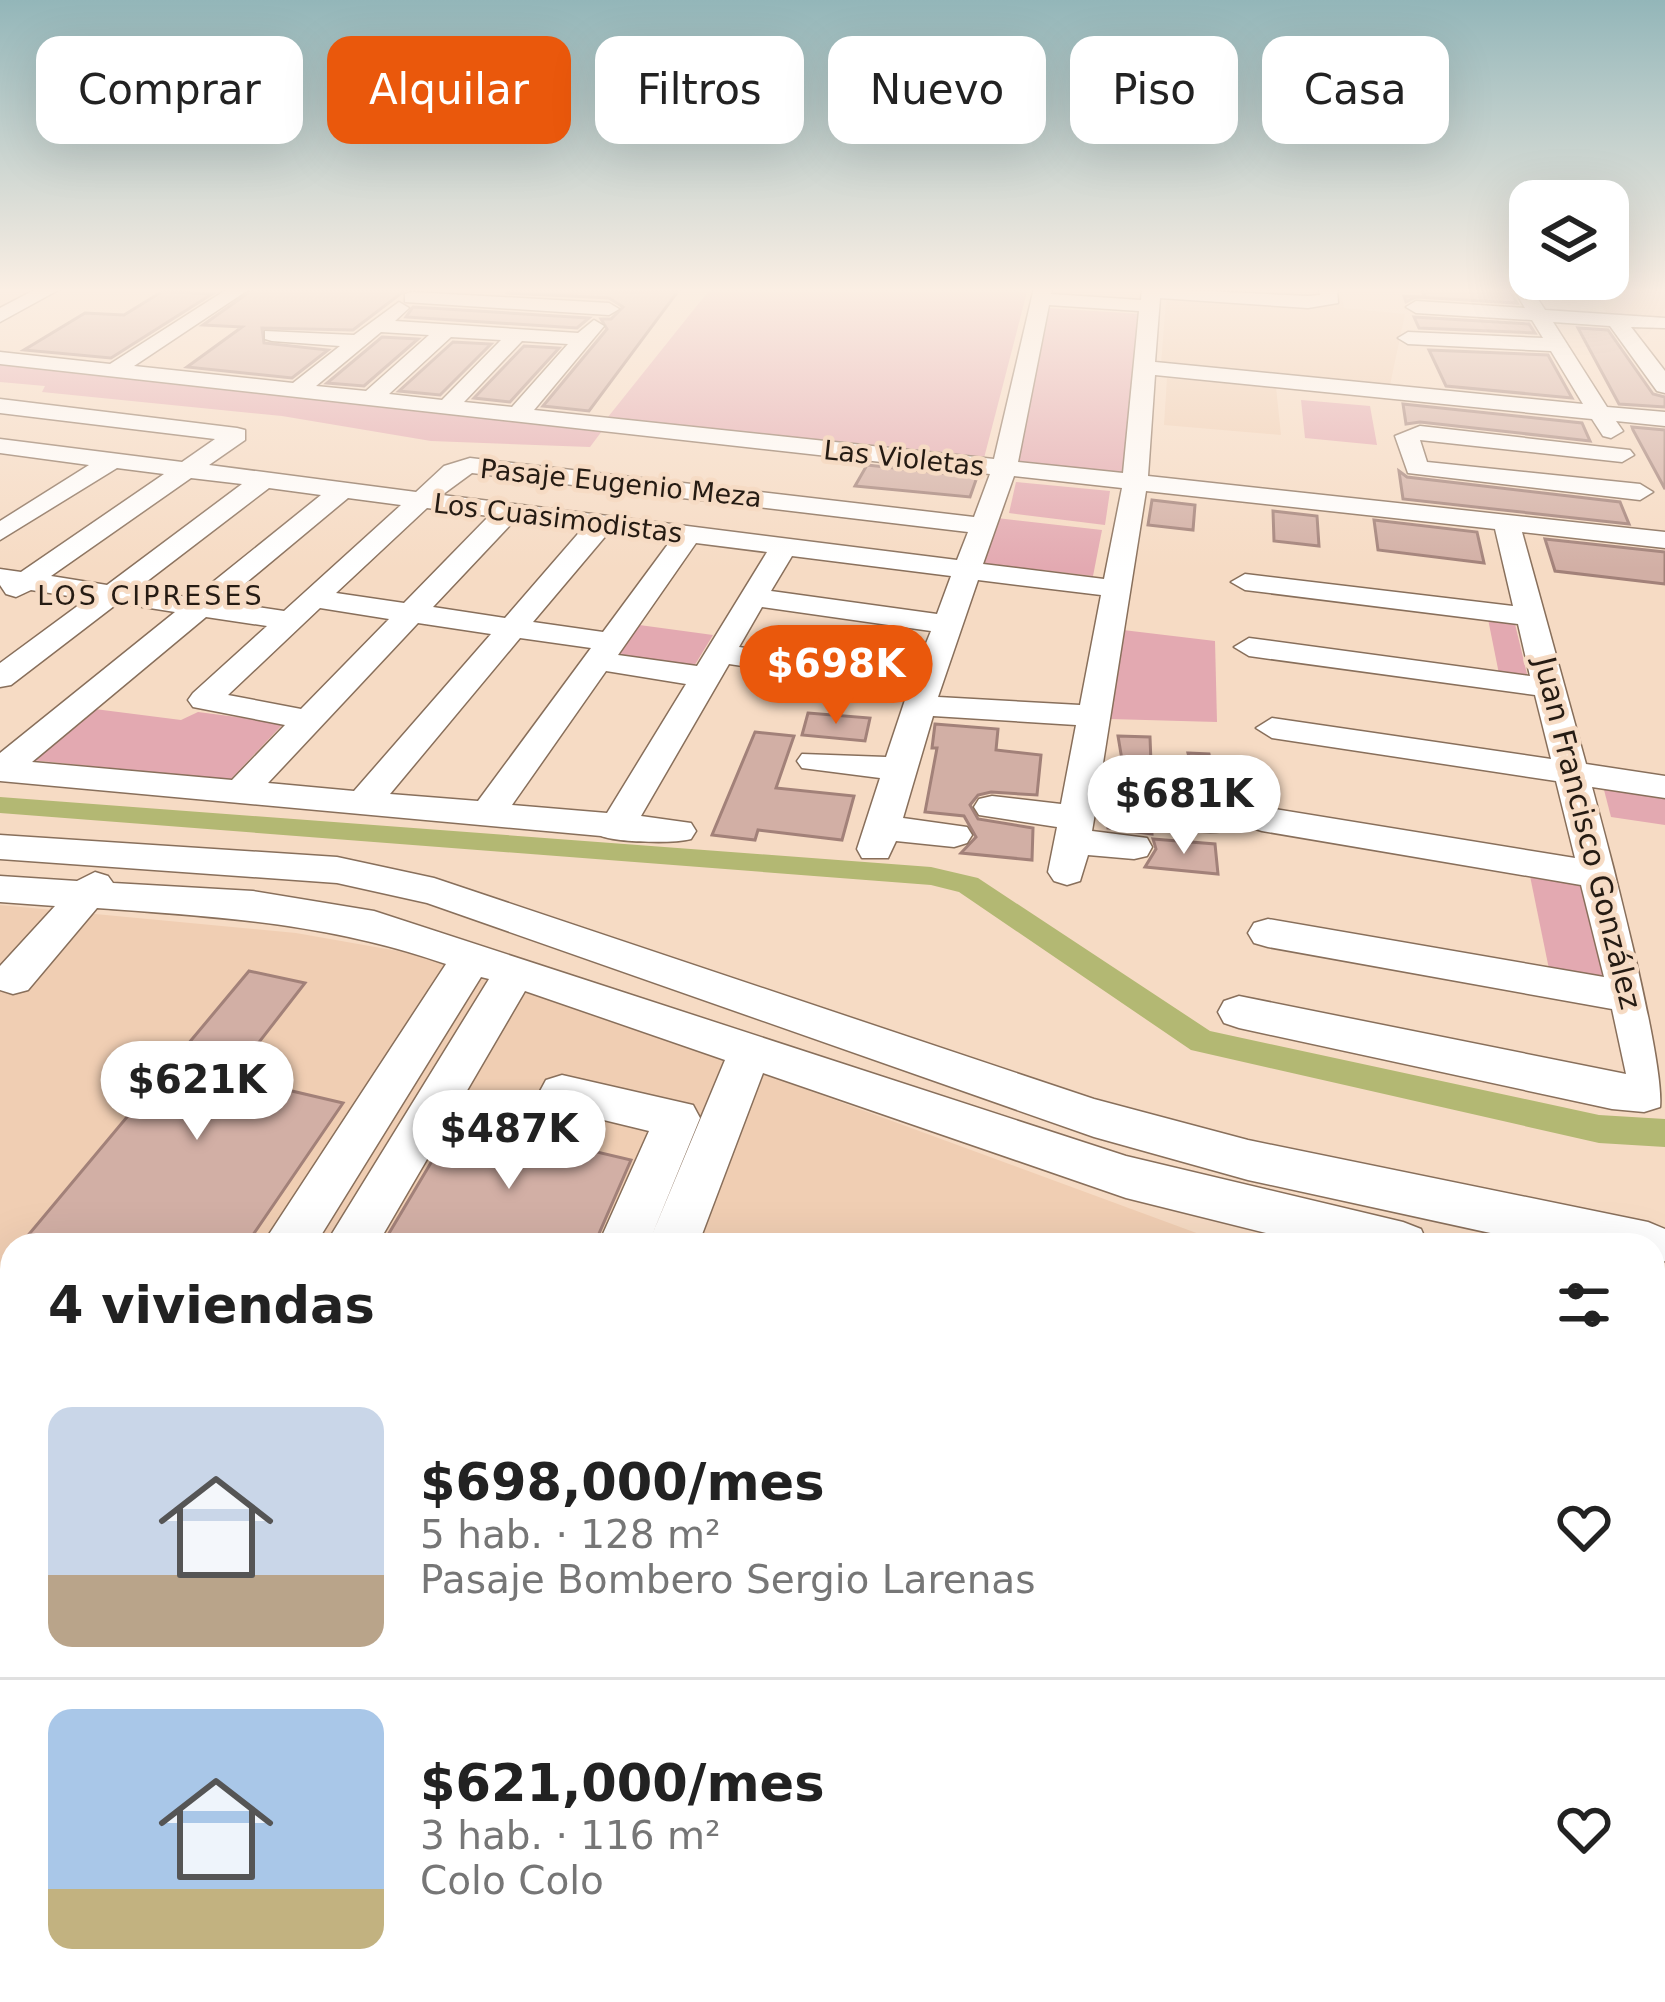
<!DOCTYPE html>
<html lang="es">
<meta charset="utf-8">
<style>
:root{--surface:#fff;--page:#f2f2f2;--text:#222;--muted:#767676;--line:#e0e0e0;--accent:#ea580c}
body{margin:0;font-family:"DejaVu Sans",sans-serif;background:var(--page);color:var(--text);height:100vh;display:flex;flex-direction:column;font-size:45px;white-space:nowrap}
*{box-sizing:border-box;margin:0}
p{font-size:39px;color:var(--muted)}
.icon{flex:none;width:66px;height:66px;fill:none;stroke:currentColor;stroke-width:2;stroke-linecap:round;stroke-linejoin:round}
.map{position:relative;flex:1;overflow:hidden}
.panel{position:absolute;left:0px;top:1233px;width:1665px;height:771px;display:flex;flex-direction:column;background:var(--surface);border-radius:36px 36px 0 0;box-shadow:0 12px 48px #0002}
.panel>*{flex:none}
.top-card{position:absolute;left:36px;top:36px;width:1593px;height:108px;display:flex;gap:24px}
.buttons{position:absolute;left:1509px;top:180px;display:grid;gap:24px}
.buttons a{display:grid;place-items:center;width:120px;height:120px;border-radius:24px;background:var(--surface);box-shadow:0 12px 48px #0002;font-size:60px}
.price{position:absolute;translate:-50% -102px;padding:0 27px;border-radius:42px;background:#fff;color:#222;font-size:39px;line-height:78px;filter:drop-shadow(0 3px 6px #0008)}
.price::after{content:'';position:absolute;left:50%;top:72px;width:36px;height:27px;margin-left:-18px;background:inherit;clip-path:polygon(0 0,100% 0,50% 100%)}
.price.current{background:var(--accent);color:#fff}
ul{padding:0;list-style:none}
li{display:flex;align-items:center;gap:36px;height:300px;padding:0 48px}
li+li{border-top:3px solid var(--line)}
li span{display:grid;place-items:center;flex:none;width:336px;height:240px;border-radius:24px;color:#555}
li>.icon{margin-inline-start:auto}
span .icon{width:144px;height:144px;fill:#fffc;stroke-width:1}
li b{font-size:51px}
h2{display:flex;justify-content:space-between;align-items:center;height:144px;padding:0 48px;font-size:51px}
.tag{padding:0 42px;border-radius:24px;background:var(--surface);box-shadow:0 12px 48px #0002;font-size:42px;line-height:108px}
.tag.current{background:var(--accent);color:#fff}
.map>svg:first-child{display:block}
.built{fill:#f0ceb3}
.green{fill:#e3a9b1}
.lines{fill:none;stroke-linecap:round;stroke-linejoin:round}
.canal{fill:#b3b873;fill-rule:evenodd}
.building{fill:#d2afa5;stroke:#a28179;stroke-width:3}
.minor-casing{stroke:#886f5b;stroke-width:3}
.minor{fill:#fff;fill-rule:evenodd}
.labels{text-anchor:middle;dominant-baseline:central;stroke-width:9;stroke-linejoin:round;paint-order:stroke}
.far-street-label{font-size:27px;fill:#251b13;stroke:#f6dbc4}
.far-neighbourhood-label{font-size:27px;letter-spacing:3px;fill:#251b13;stroke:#f6dbc4}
.street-label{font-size:30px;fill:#251b13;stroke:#f6dbc4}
</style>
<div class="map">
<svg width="1665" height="2002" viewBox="0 0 1665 2002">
<rect width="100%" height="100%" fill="#f6dbc4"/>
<!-- built -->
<g class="built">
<polygon points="1167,288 1340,288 1344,308 1405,314 1390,385 1161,364"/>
<polygon points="1590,288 1665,288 1665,319 1608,315"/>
<polygon points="1167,378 1276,387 1281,435 1164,425"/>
<polygon points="0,905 296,933 460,962 1229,1245 12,1245 12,1992 1653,1992 1653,1345 1665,1348 1665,2002 0,2002"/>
</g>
<!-- green -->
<g class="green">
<polygon points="711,288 1028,288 983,462 604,422"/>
<polygon points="1046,308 1141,314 1125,475 1010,465"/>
<polygon points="0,362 602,431 590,447 431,441 282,416 42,392 45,386 0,382"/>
<polygon points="1301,400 1370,406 1377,445 1305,438"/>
<polygon points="1016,482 1110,491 1105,525 1009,513"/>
<polygon points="997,518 1102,530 1093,576 981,563"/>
<polygon points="1488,619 1515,624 1528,678 1499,674"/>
<polygon points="632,624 713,635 693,668 609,656"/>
<polygon points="1123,630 1215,641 1217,722 1110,719"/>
<polygon points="87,708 181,720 198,712 284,723 230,780 30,760"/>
<polygon points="1603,786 1665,795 1665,825 1611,817"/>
<polygon points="1530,876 1582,885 1606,984 1550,974"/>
</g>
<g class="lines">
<!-- canal -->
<polygon class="canal" points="0,797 931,867 978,878 1210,1031 1599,1115 1665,1119 1665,1147 1599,1143 1191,1050 959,892 931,885 0,813"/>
</g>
<!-- building -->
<g class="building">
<polygon points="255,288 408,288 353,330 262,328 264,343 328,350 292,378 187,367 242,327 203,325"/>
<polygon points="513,288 635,292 679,290 589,411 543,406 607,329 601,319 611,319 623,307 609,298 508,293"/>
<polygon points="1421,288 1509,288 1517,303 1416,297 1406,302 1404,296 1425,297"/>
<polygon points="163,291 212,294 111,358 24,350 85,313 124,315"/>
<polygon points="413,307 589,318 577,328 406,317"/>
<polygon points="1414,317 1529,324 1535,333 1419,328"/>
<polygon points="1578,328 1608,330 1653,394 1665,397 1665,407 1619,404"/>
<polygon points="382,337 418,339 364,386 327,383"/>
<polygon points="453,342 491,344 440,395 399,391"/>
<polygon points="524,346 559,348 510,402 474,398"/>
<polygon points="1429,350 1548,355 1572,398 1446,386"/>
<polygon points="1403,404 1582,423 1590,441 1420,422 1406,424"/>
<polygon points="1632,427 1665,430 1665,489 1633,430"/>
<polygon points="867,465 977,477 970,497 855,486"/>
<polygon points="1399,471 1407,477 1620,502 1629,524 1403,499"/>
<polygon points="1152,500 1195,505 1193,530 1148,525"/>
<polygon points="1273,511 1317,516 1319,546 1274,541"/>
<polygon points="1374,520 1477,532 1484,563 1378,550"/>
<polygon points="1545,539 1665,552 1665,584 1555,571"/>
<polygon points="808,713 870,718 865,741 802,735"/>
<polygon points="935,724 998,729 996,750 1041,755 1037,795 991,792 978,795 970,805 978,819 1033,828 1032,860 961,853 976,837 964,816 925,812 937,748 932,748"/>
<polygon points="755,732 794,736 776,788 854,796 842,840 758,830 755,840 712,835"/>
<polygon points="1118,736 1150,737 1151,763 1122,760"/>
<polygon points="1188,753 1209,754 1217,796 1199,795"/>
<polygon points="1109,789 1151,793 1152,834 1108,828"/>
<polygon points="1153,839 1215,844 1218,874 1145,867 1156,849"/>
<polygon points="249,971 305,983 232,1077 343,1103 246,1245 20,1245"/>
<polygon points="457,1119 631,1160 594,1245 382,1245"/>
</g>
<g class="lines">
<defs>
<g id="minor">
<polygon points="38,288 62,288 0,322 0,308"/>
<path d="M229,288H251L134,366L293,383L340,346L272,341L265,339V331L354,335L399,302L409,308L395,321L578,333L594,320L604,326L534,410L994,459L1034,288H1052L1051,294L1141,300L1142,288L1308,296L1320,295L1319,288H1337L1338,303L1308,308L1160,298L1155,362L1583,404L1551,351L1408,344L1398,338L1408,332L1543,338L1532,320L1416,313L1406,307L1416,301L1525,308L1513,288H1531L1545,310L1665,318V328L1631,327L1665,371V393L1657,391L1610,326L1553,322L1607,407L1665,412V426L1616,421L1623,431L1611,438L1603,436L1592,419L1155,375L1148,476L1665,532V548L1522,532L1586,764L1665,776V798L1592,787C1608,845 1665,1061 1660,1107L1644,1112L1612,1109L1239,1028L1224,1023L1218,1012L1224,1001L1239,996L1626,1074L1612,1009L1268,947L1254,943L1248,933L1254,923L1268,919L1604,977L1581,885L1262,831L1249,827L1244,819L1249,811L1262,807L1575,858L1556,781L1272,738L1256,728L1272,718L1551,759L1535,695L1249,656L1234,647L1249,638L1530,676L1518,624L1245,590L1231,582L1245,574L1513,606L1495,529L1146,491L1103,763L1190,772L1197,807L1233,813L1238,821L1233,829C1212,835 1188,831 1167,825L1162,817L1161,789L1100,784L1092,831L1147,838L1152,847L1147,856L1134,859L1088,855L1080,881L1067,885L1054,881L1048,872L1057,827L979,815L974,807L979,799L992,796L1061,804L1076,725L933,716L903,818L967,827L972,835L967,843L954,847L896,841L888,858H862L857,849L880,778L802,768L797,761L802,754L886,757L908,691L729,664L641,816L691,823L696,831L691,839C672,844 617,842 601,836L0,781V753L175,612L118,603L11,685L0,687V663L87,599L31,590L16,597L6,594L0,585V569L21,572L164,474L117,468L0,540V521L89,465L0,453V439L182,462L215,439L0,413V399L237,428L245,430V440L209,465L416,492L444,466L470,458L974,517L990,474L0,364V352L110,364ZM1049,305L1139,311L1123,473L1018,462ZM381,332L429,335L366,391L316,386ZM451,337L501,340L442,400L389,394ZM522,341L568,344L512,407L464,402ZM472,473L968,532L957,560L442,495ZM1014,476L1122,488L1104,579L983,564ZM191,478L242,484L107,585L51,576ZM269,488L321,495L193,598L137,589ZM348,498L401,505L284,611L223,602ZM427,508L489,516L404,603L336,593ZM515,520L583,528L505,618L433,607ZM609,532L671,540L603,632L533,622ZM696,543L767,552L697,666L618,655ZM792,556L951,576L937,614L771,591ZM978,580L1101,595L1080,705L938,697ZM762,607L931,631L914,673L739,647ZM320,608L389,619L301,709L228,695ZM206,617L267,626L193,693L188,700L193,707L285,725L232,780L32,762ZM418,623L491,634L354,791L268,783ZM520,638L591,648L478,801L390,794ZM606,671L686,684L607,813L512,805Z"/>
<polygon points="412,292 609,303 619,309 609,315 405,302 405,294"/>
<polygon points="1420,426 1630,450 1634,455 1622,462 1420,440 1427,462 1640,484 1653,492 1640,500 1408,473 1395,436"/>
<polygon points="0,835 337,857 434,878 1094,1099 1248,1140 1648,1222 1665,1229 1665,1261 1653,1266 1653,1245 1545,1245 1248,1180 1094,1137 427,903 337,883 0,859"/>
<path d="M95,872L108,876L113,883L253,891L374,911L1126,1156L1403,1222L1421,1229L1428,1245H1314L1126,1198L763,1073L698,1245H598L649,1131L546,1106L539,1093L546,1080L562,1075L693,1105L700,1118L652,1235L725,1060L525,991L377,1245H325L489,979L481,977L315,1245H262L446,964C327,923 222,917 97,908L28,990L13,994L0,990V966L55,906L0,902V876L77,881Z"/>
<polygon points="1653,1278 1665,1281 1665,1329 1653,1326"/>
<polygon points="12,1768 12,1852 0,1857 0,1773"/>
<polygon points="270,1992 413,1992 410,2002 265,2002"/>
</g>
</defs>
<!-- minor casing -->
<use href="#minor" class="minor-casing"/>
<!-- minor -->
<use href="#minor" class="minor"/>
</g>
<!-- sky -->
<linearGradient id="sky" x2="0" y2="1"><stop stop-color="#93b6b9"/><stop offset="0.51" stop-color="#fbefe4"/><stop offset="1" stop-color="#fbefe4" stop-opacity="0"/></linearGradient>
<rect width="1665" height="569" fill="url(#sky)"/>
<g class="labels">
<!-- far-street labels -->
<g class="far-street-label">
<text transform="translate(904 458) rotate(6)">Las Violetas</text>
<text transform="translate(621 483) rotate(6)">Pasaje Eugenio Meza</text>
<text transform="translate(558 518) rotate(7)">Los Cuasimodistas</text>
</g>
<!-- far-neighbourhood labels -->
<g class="far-neighbourhood-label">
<text x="151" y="595">LOS CIPRESES</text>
</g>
<!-- street labels -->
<g class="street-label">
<text transform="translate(1588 833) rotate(76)">Juan Francisco González</text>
</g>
</g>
</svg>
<div class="buttons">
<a><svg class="icon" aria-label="layers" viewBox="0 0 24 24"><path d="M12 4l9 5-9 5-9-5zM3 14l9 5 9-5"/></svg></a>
</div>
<b class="price current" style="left:836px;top:727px">$698K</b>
<b class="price" style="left:1184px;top:857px">$681K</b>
<b class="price" style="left:197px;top:1143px">$621K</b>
<b class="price" style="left:509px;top:1192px">$487K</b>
<div class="top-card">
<a class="tag">Comprar</a>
<a class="tag current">Alquilar</a>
<a class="tag">Filtros</a>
<a class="tag">Nuevo</a>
<a class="tag">Piso</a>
<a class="tag">Casa</a>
</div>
<section class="panel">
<h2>4 viviendas<svg class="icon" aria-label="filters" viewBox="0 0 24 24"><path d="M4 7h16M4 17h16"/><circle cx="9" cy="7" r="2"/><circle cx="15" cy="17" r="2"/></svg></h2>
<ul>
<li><span style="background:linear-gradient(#c9d6e8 70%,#b9a48a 0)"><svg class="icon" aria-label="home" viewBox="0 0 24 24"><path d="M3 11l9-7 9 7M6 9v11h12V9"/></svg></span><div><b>$698,000/mes</b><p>5 hab. · 128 m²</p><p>Pasaje Bombero Sergio Larenas</p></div><svg class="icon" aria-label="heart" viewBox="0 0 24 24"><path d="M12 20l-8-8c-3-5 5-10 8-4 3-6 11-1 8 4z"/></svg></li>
<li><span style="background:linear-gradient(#a9c7e8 75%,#c2b280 0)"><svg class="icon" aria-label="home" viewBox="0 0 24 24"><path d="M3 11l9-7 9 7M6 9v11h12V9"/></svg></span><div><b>$621,000/mes</b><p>3 hab. · 116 m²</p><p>Colo Colo</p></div><svg class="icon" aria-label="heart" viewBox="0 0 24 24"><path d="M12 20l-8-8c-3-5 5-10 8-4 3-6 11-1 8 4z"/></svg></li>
</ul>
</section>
</div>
